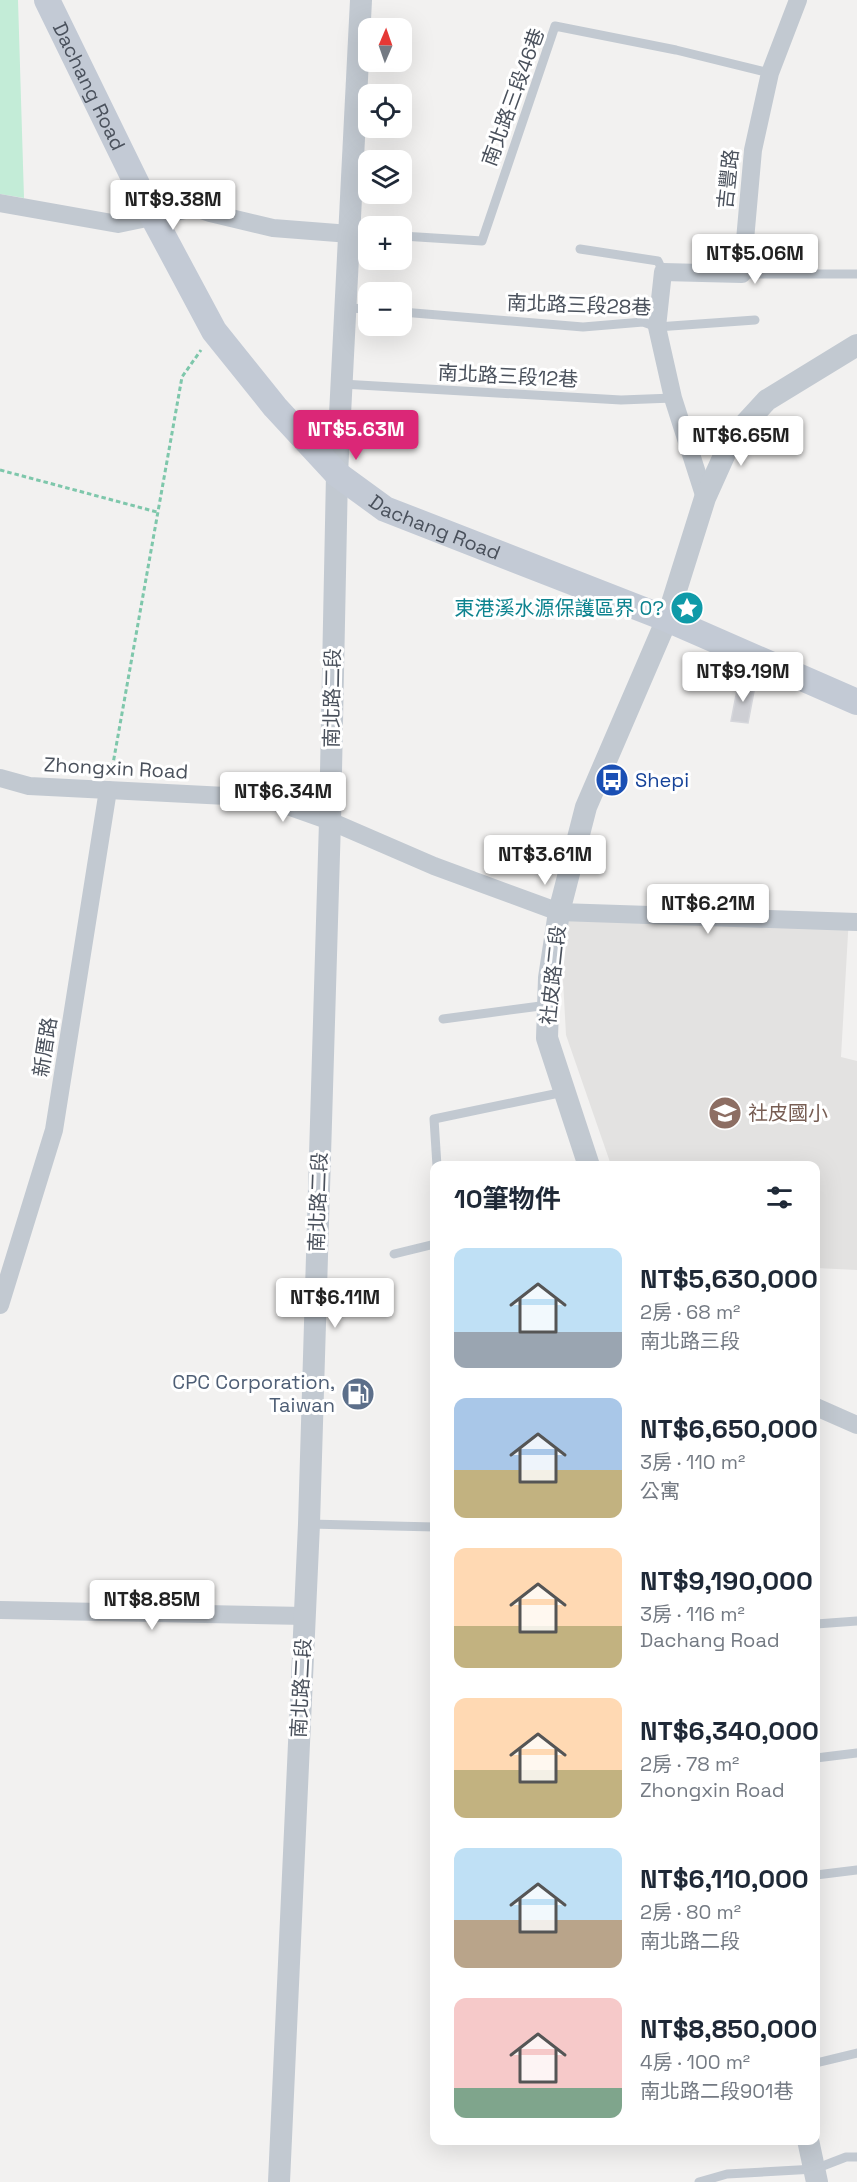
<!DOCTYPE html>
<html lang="zh-TW">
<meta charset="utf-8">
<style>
:root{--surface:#fff;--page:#f6f6f7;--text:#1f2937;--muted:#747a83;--accent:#db2777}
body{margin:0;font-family:"Space Grotesk","Noto Sans TC",sans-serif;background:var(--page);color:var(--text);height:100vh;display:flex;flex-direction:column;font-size:22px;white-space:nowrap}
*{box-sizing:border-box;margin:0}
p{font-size:20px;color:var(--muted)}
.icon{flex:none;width:33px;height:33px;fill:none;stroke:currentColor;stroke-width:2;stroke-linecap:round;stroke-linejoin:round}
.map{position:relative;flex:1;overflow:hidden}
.details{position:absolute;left:430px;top:1161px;width:390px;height:984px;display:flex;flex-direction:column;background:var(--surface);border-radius:12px;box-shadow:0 6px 24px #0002}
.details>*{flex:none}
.needle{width:39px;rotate:2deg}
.buttons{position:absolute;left:358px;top:18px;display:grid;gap:12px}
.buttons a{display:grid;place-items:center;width:54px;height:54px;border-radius:12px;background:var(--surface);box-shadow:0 6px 24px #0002;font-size:30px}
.price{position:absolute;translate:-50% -51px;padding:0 14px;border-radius:6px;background:#fff;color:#222;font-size:20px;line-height:39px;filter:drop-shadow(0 2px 3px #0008)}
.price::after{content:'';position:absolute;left:50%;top:36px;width:18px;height:14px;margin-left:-9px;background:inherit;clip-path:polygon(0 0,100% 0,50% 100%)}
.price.on{background:var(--accent);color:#fff}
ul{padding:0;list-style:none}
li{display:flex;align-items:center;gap:18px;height:150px;padding:0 24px}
li span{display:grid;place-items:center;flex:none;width:168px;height:120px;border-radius:12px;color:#555}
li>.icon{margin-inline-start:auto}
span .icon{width:72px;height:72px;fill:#fffc;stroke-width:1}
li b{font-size:26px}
h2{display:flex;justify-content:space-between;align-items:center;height:72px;padding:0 24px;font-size:26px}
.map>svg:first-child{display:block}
.education{fill:#e3e2e1}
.green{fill:#c3ecd7}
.building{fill:#cecfd4;stroke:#d5d6db;stroke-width:1.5}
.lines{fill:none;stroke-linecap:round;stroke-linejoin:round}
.path{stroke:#7ec7ab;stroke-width:3;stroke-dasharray:4.5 3;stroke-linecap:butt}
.service{stroke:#c2c9d1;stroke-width:9}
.minor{stroke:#c2c9d1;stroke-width:18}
.tertiary{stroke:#c2c9d1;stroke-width:22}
.secondary{stroke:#c3cad5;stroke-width:26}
.labels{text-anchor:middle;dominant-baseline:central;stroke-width:6;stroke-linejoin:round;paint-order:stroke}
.street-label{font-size:20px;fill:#4a515c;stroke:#fff}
.culture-label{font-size:20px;fill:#0d838f;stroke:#fff;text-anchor:end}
.transit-label{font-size:20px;fill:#164399;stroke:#fff;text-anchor:start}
.education-label{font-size:20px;fill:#785e54;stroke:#fff;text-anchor:start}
.service-label{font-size:20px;fill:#4e5e75;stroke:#fff;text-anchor:end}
</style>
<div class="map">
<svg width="857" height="2182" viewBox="0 0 857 2182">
<rect width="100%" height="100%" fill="#f2f1f0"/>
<!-- education -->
<polygon class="education" points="559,907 849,916 841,1057 857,1061 857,1270 816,1268 816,1166 611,1165 566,1035"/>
<!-- green -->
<polygon class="green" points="0,0 18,0 24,198 0,194"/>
<!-- building -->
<polygon class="building" points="739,680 755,686 748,723 731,721"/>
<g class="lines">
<!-- path -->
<g class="path">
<polyline points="0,470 157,512"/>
<polyline points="111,775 182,377 201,350"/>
</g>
<!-- service -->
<g class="service">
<polyline points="350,234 369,235"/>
<polyline points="402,236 482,241 555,26 676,50 770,73"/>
<polyline points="580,249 658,261 663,272"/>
<polyline points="742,274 857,274"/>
<polyline points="347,308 369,309"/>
<polyline points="402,312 583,327 643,322 657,327 755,320"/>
<polyline points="342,384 621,400 673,398"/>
<polyline points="443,1019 548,1005"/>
<polyline points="437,1166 434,1119 564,1092"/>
<polyline points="394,1254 435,1244"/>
<polyline points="309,1524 435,1527"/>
<polyline points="816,1624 857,1621"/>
<polyline points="816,1758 857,1753"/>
<polyline points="816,1875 857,1870"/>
<polyline points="816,2063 857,2053"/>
<polyline points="699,2182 727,2174 815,2169 846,2157 857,2157"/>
</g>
<!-- minor -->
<g class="minor">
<polyline points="0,203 118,224 195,208 210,213 273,228 350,234"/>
<polyline points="705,498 673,398 657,327 663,272 742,274 753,150 770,73 798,0"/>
<polyline points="0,778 29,786 265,798 330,821 434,866 559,912 857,922"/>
<polyline points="0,1305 54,1130 108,790"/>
<polyline points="816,1407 857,1425"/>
<polyline points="0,1610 305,1616"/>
</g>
<!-- tertiary -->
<g class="tertiary">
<polyline points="589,1166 547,1038 549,978 559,912 586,807 667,619 705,498 732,438 767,400 857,345"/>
<polyline points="808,2140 817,2182"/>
<polyline points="279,2182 309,1524 330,821 337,474 361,0"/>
</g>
<!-- secondary -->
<path class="secondary" id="s1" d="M47,0L153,217L214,331L275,407L337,474L385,509L667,619L857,702"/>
</g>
<!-- icons -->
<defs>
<symbol id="sight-disc" viewBox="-11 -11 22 22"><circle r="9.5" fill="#0f9aa8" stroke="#fff"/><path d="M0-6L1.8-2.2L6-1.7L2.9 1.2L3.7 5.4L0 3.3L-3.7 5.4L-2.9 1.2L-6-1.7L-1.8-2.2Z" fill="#fff"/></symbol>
<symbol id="bus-disc" viewBox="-11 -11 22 22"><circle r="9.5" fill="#1a4fb4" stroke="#fff"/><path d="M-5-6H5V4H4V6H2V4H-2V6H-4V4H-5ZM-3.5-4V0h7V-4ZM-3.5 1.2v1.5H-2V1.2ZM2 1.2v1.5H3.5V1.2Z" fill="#fff"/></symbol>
<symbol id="school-disc" viewBox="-11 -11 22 22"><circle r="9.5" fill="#8d6e63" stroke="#fff"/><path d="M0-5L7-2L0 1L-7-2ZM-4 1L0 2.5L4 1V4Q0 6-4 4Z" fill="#fff"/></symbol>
<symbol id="fuel-disc" viewBox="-11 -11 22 22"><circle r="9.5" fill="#5c6f8a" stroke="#fff"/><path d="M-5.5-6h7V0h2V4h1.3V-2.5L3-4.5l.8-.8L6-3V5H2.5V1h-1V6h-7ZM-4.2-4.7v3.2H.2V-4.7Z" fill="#fff"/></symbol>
</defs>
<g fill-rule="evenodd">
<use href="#sight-disc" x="668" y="589" width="38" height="38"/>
<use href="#bus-disc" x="593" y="761" width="38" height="38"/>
<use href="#school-disc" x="706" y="1094" width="38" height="38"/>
<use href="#fuel-disc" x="339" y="1375" width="38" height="38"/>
</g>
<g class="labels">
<!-- street labels -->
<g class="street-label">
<text stroke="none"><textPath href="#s1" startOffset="96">Dachang Road</textPath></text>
<text transform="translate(513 97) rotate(-70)">南北路三段46巷</text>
<text transform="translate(728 179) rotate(-84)">吉豐路</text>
<text transform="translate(579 305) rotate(2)">南北路三段28巷</text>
<text transform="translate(508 376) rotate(3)">南北路三段12巷</text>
<text stroke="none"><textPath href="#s1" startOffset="672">Dachang Road</textPath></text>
<text transform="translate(332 698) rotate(-89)">南北路二段</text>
<text transform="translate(116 768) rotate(3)">Zhongxin Road</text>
<text transform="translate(553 975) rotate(-84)">社皮路二段</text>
<text transform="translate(45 1047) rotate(-81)">新厝路</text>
<text transform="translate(318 1202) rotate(-88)">南北路二段</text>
<text transform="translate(301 1688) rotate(-87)">南北路二段</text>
</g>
<!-- culture labels -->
<g class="culture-label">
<text x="664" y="608">東港溪水源保護區界 0?</text>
</g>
<!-- transit labels -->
<g class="transit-label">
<text x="635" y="780">Shepi</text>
</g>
<!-- education labels -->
<g class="education-label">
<text x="748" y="1113">社皮國小</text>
</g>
<!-- service labels -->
<g class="service-label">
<text x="335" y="1382">CPC Corporation,<tspan x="335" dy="23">Taiwan</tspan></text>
</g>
</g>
</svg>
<div class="buttons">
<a><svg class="needle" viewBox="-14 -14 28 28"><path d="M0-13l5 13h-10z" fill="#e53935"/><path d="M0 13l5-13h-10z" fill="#747a83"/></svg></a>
<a><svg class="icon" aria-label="locate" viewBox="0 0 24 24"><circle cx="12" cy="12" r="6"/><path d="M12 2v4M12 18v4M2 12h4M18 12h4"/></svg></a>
<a><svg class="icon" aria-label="layers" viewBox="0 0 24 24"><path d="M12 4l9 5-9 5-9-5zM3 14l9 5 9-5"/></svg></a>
<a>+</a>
<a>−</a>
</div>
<b class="price" style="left:173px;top:231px">NT$9.38M</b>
<b class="price" style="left:755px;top:285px">NT$5.06M</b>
<b class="price on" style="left:356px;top:461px">NT$5.63M</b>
<b class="price" style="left:741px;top:467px">NT$6.65M</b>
<b class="price" style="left:743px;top:703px">NT$9.19M</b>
<b class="price" style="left:283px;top:823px">NT$6.34M</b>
<b class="price" style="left:545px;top:886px">NT$3.61M</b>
<b class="price" style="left:708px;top:935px">NT$6.21M</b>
<b class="price" style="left:335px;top:1329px">NT$6.11M</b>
<b class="price" style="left:152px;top:1631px">NT$8.85M</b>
<section class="details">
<h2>10筆物件<svg class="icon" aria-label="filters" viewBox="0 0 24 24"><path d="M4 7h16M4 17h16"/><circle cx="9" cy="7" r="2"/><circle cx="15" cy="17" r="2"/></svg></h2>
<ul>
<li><span style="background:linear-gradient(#bfe0f5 70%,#9aa5b1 0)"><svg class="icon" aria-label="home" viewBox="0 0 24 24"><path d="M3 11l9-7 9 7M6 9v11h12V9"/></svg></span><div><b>NT$5,630,000</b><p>2房 · 68 m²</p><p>南北路三段</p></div></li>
<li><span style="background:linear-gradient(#a9c7e8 60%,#c2b280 0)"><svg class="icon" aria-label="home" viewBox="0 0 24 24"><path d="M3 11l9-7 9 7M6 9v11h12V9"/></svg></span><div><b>NT$6,650,000</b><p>3房 · 110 m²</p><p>公寓</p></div></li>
<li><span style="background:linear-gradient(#ffd9b3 65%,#c2b280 0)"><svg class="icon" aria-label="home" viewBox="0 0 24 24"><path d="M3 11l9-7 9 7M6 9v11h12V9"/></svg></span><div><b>NT$9,190,000</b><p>3房 · 116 m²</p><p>Dachang Road</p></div></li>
<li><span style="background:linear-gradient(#ffd9b3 60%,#c2b280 0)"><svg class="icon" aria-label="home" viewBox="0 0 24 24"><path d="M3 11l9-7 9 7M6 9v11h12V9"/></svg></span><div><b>NT$6,340,000</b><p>2房 · 78 m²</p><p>Zhongxin Road</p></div></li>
<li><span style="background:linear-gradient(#bfe0f5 60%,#b9a48a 0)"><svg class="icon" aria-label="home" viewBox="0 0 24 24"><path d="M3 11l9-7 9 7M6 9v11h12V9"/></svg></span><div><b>NT$6,110,000</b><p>2房 · 80 m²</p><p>南北路二段</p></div></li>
<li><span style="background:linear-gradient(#f6c9c9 75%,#7fa58c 0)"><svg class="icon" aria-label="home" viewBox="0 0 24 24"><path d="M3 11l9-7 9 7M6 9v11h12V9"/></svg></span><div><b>NT$8,850,000</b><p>4房 · 100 m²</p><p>南北路二段901巷</p></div></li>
</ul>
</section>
</div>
